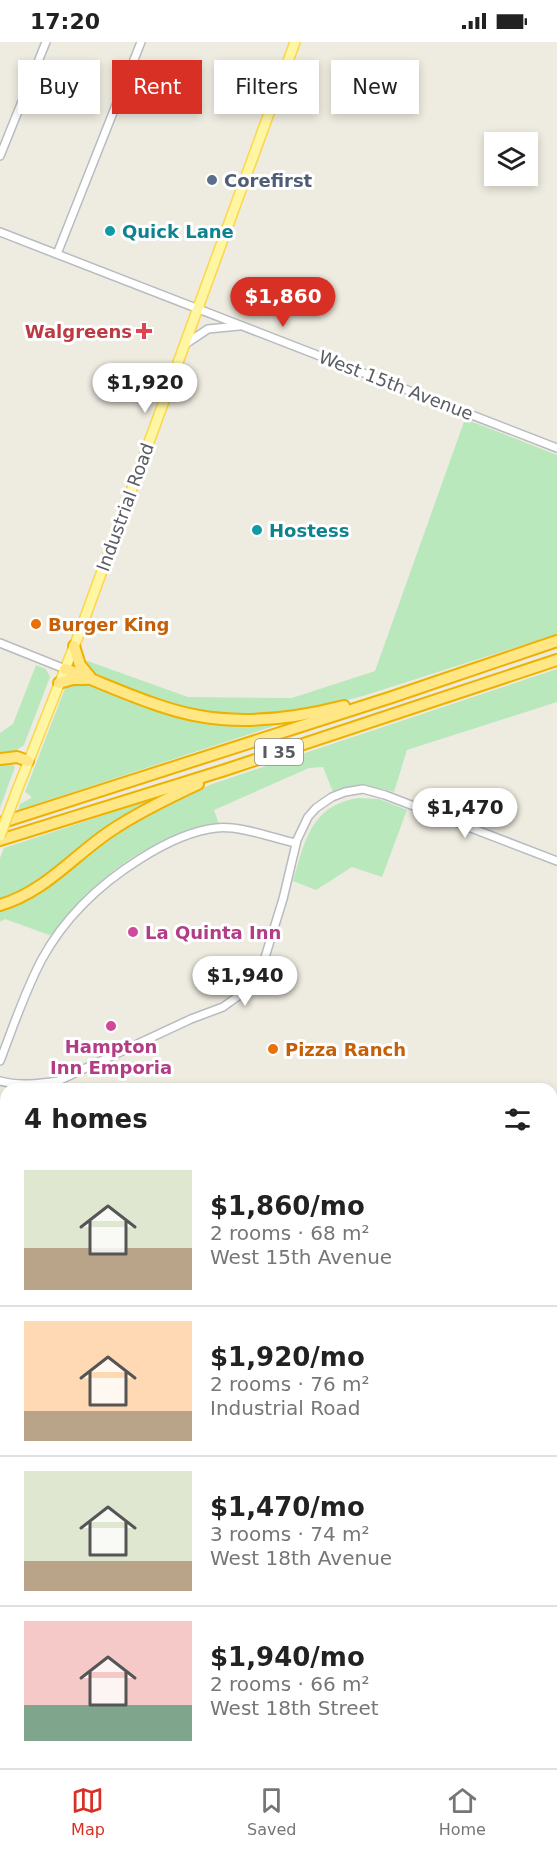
<!DOCTYPE html>
<meta charset="utf-8">
<style>
:root{--surface:#fff;--page:#f6f6f6;--text:#222;--muted:#767676;--line:#e0e0e0;--accent:#d93025}
body{margin:0;font-family:"DejaVu Sans",sans-serif;background:var(--page);color:var(--text);height:100vh;display:flex;flex-direction:column;font-size:22px;white-space:nowrap}
*{box-sizing:border-box;margin:0}
p{font-size:20px;color:var(--muted)}
.icon{flex:none;width:33px;height:33px;fill:none;stroke:currentColor;stroke-width:2;stroke-linecap:round;stroke-linejoin:round}
.map{position:relative;flex:1;overflow:hidden}
.panel{position:absolute;left:0px;top:1041px;width:558px;height:686px;display:flex;flex-direction:column;background:var(--surface);border-radius:18px 18px 0 0;box-shadow:0 3px 9px #0003}
.panel>*{flex:none}
.guide{position:absolute;left:18px;top:18px;width:522px;height:54px;display:flex;gap:12px}
.buttons{position:absolute;left:484px;top:90px;display:grid;gap:12px}
.buttons a{display:grid;place-items:center;width:54px;height:54px;border-radius:0px;background:var(--surface);box-shadow:0 3px 9px #0003;font-size:30px}
.price{position:absolute;translate:-50% -51px;padding:0 14px;border-radius:21px;background:#fff;color:#222;font-size:20px;line-height:39px;filter:drop-shadow(0 2px 3px #0008)}
.price::after{content:'';position:absolute;left:50%;top:36px;width:18px;height:14px;margin-left:-9px;background:inherit;clip-path:polygon(0 0,100% 0,50% 100%)}
.price.active{background:var(--accent);color:#fff}
ul{padding:0;list-style:none}
li{display:flex;align-items:center;gap:18px;height:150px;padding:0 24px}
li+li{border-top:2px solid var(--line)}
li span{display:grid;place-items:center;flex:none;width:168px;height:120px;border-radius:0px;color:#555}
li>.icon{margin-inline-start:auto}
span .icon{width:72px;height:72px;fill:#fffc;stroke-width:1}
li b{font-size:26px}
h2{display:flex;justify-content:space-between;align-items:center;height:72px;padding:0 24px;font-size:26px}
.chip{padding:0 21px;border-radius:0px;background:var(--surface);box-shadow:0 3px 9px #0003;font-size:21px;line-height:54px}
.chip.active{background:var(--accent);color:#fff}
.status{display:flex;justify-content:space-between;align-items:center;height:42px;padding:0 30px;background:var(--surface);direction:ltr}
.status svg{height:16px;fill:currentColor}
.tabs{display:flex;justify-content:space-around;align-items:center;height:84px;border-top:2px solid var(--line);background:var(--surface);font-size:16px;color:var(--muted)}
.tabs a{display:grid;justify-items:center;gap:3px}
.tabs .active{color:var(--accent)}
.map>svg:first-child{display:block}
.green{fill:#bae8bd}
.lines{fill:none;stroke-linecap:round;stroke-linejoin:round}
.minor-casing{stroke:#b8bbc1;stroke-width:10}
.major-casing{stroke:#fdd649;stroke-width:12}
.highway-casing{stroke:#eeb100;stroke-width:14}
.minor{stroke:#fff;stroke-width:7}
.major{stroke:#fff6a4;stroke-width:9}
.highway{stroke:#ffe786;stroke-width:10}
.major-bridge-casing{stroke:#fdd649;stroke-width:12;stroke-linecap:butt}
.major-bridge{stroke:#fff6a4;stroke-width:9}
.service-dot{fill:#5c6f8a;stroke:#fff;stroke-width:2}
.culture-dot{fill:#0f9aa8;stroke:#fff;stroke-width:2}
.health-dot{fill:#e0444e;stroke:#fff;stroke-width:2}
.food-dot{fill:#e8710a;stroke:#fff;stroke-width:2}
.hotel-dot{fill:#d1479c;stroke:#fff;stroke-width:2}
.labels{text-anchor:middle;dominant-baseline:central;stroke-width:6;stroke-linejoin:round;paint-order:stroke}
.shield{fill:#fff;stroke:#8b8e92;stroke-width:1.5}
.shield-label{font-size:16px;font-weight:bold;fill:#595d63}
.service-label{font-size:18px;font-weight:bold;fill:#4e5e75;stroke:#fff;text-anchor:start}
.culture-label{font-size:18px;font-weight:bold;fill:#0d838f;stroke:#fff;text-anchor:start}
.health-label{font-size:18px;font-weight:bold;fill:#be3a42;stroke:#fff;text-anchor:end}
.street-label{font-size:18px;fill:#595d63;stroke:#fff}
.food-label{font-size:18px;font-weight:bold;fill:#c56008;stroke:#fff;text-anchor:start}
.hotel-label{font-size:18px;font-weight:bold;fill:#b23c85;stroke:#fff;text-anchor:start}
</style>
<div class="status"><b>17:20</b><svg viewBox="0 0 49 12"><path d="M0 12V9h3v3zM5 12V6h3v6zM10 12V3h3v9zM15 12V0h3v12zM26 1h20v11H26zM47 4h2v5h-2z"/></svg></div>
<div class="map">
<svg width="557" height="1726" viewBox="0 0 557 1726">
<rect width="100%" height="100%" fill="#eeebe0"/>
<!-- green -->
<g class="green">
<path d="M465,377L557,413V592L363,654C275,677 221,682 135,649C124,645 99,639 92,632C88,628 85,622 82,617L188,655L292,656L375,629Z"/>
<polygon points="36,623 46,627 50,635 24,703 15,709 0,711 0,691 13,682"/>
<path d="M557,627V660L407,708L394,750C373,744 355,743 333,750L323,725L309,726L214,768L219,782C150,793 92,837 52,894L5,877L0,880V868C48,856 76,815 116,789C147,770 181,754 215,741Z"/>
<polygon points="80,641 90,643 147,664 273,681 274,684 18,768 20,762 31,756 31,754 25,750 66,644"/>
<polygon points="0,720 10,721 15,725 0,766"/>
<path d="M358,756L379,757L407,768L382,835L352,825L316,848L293,839C305,800 310,764 358,756Z"/>
<polygon points="147,759 148,762 39,842 0,859 0,816 4,806"/>
<polygon points="552,1117 557,1119 557,1197 552,1195"/>
<polygon points="0,1432 6,1434 6,1720 42,1721 40,1726 0,1726"/>
</g>
<g class="lines">
<defs>
<g id="minor">
<polyline points="0,114 46,0"/>
<polyline points="0,190 557,406"/>
<polyline points="57,212 141,0"/>
<polyline points="184,303 208,287 239,284"/>
<polyline points="0,601 65,627"/>
<path d="M0,1019C13,985 25,949 42,917C65,875 100,842 140,817C162,803 189,789 216,786C239,783 272,796 296,801"/>
<path d="M0,1039C19,1044 38,1042 58,1039L191,977L223,965L248,947L262,925L283,857L297,798L308,775L316,766L332,755L345,750L363,747L385,753L557,819"/>
<polyline points="0,1426 6,1428"/>
<polyline points="552,1463 557,1450"/>
<polyline points="115,1720 116,1726"/>
<polyline points="215,1720 215,1726"/>
<polyline points="327,1726 329,1720"/>
<polyline points="451,1726 453,1720"/>
</g>
<polyline id="major" points="16,751 79,592 295,0"/>
<g id="highway">
<polyline points="74,604 80,623 90,635"/>
<path d="M65,627C106,642 157,667 199,674C248,683 297,676 344,664"/>
<polyline points="59,641 73,637 86,637"/>
<polyline points="0,717 17,715 28,719"/>
<polyline points="0,781 392,655 557,599"/>
<polyline points="0,798 225,728 557,618"/>
<path d="M0,863C45,850 74,813 112,788C139,770 168,756 198,742"/>
</g>
</defs>
<!-- minor casing -->
<use href="#minor" class="minor-casing"/>
<!-- major casing -->
<use href="#major" class="major-casing"/>
<!-- highway casing -->
<use href="#highway" class="highway-casing"/>
<!-- minor -->
<use href="#minor" class="minor"/>
<!-- major -->
<use href="#major" class="major"/>
<!-- highway -->
<use href="#highway" class="highway"/>
<defs>
<polyline id="major-bridge" points="0,794 16,751"/>
</defs>
<!-- major-bridge casing -->
<use href="#major-bridge" class="major-bridge-casing"/>
<!-- major-bridge -->
<use href="#major-bridge" class="major-bridge"/>
</g>
<!-- markers -->
<circle class="service-dot" cx="212" cy="138" r="6"/>
<g class="culture-dot">
<circle cx="110" cy="189" r="6"/>
<circle cx="257" cy="488" r="6"/>
</g>
<path class="health-dot" d="M141 280h6v6h6v6h-6v6h-6v-6h-6v-6h6z"/>
<g class="food-dot">
<circle cx="36" cy="582" r="6"/>
<circle cx="273" cy="1007" r="6"/>
</g>
<g class="hotel-dot">
<circle cx="133" cy="890" r="6"/>
<circle cx="111" cy="984" r="6"/>
</g>
<g class="labels">
<!-- shield labels -->
<rect class="shield" x="255" y="697" width="48" height="26" rx="4.5"/>
<g class="shield-label">
<text x="279" y="710">I 35</text>
</g>
<!-- service labels -->
<g class="service-label">
<text x="224" y="138">Corefirst</text>
</g>
<!-- culture labels -->
<g class="culture-label">
<text x="122" y="189">Quick Lane</text>
<text x="269" y="488">Hostess</text>
</g>
<!-- health labels -->
<g class="health-label">
<text x="132" y="289">Walgreens</text>
</g>
<!-- street labels -->
<g class="street-label">
<text transform="translate(396 343) rotate(21)">West 15th Avenue</text>
<text transform="translate(125 465) rotate(-70)">Industrial Road</text>
</g>
<!-- food labels -->
<g class="food-label">
<text x="48" y="582">Burger King</text>
<text x="285" y="1007">Pizza Ranch</text>
</g>
<!-- hotel labels -->
<g class="hotel-label">
<text x="145" y="890">La Quinta Inn</text>
<text x="111" y="1004" text-anchor="middle">Hampton<tspan x="111" dy="21">Inn Emporia</tspan></text>
</g>
</g>
</svg>
<div class="buttons">
<a><svg class="icon" aria-label="layers" viewBox="0 0 24 24"><path d="M12 4l9 5-9 5-9-5zM3 14l9 5 9-5"/></svg></a>
</div>
<b class="price active" style="left:283px;top:286px">$1,860</b>
<b class="price" style="left:145px;top:372px">$1,920</b>
<b class="price" style="left:465px;top:797px">$1,470</b>
<b class="price" style="left:245px;top:965px">$1,940</b>
<div class="guide">
<a class="chip">Buy</a>
<a class="chip active">Rent</a>
<a class="chip">Filters</a>
<a class="chip">New</a>
</div>
<section class="panel">
<h2>4 homes<svg class="icon" aria-label="filters" viewBox="0 0 24 24"><path d="M4 7h16M4 17h16"/><circle cx="9" cy="7" r="2"/><circle cx="15" cy="17" r="2"/></svg></h2>
<ul>
<li><span style="background:linear-gradient(#dfe7d0 65%,#b9a48a 0)"><svg class="icon" aria-label="home" viewBox="0 0 24 24"><path d="M3 11l9-7 9 7M6 9v11h12V9"/></svg></span><div><b>$1,860/mo</b><p>2 rooms · 68 m²</p><p>West 15th Avenue</p></div></li>
<li><span style="background:linear-gradient(#ffd9b3 75%,#b9a48a 0)"><svg class="icon" aria-label="home" viewBox="0 0 24 24"><path d="M3 11l9-7 9 7M6 9v11h12V9"/></svg></span><div><b>$1,920/mo</b><p>2 rooms · 76 m²</p><p>Industrial Road</p></div></li>
<li><span style="background:linear-gradient(#dfe7d0 75%,#b9a48a 0)"><svg class="icon" aria-label="home" viewBox="0 0 24 24"><path d="M3 11l9-7 9 7M6 9v11h12V9"/></svg></span><div><b>$1,470/mo</b><p>3 rooms · 74 m²</p><p>West 18th Avenue</p></div></li>
<li><span style="background:linear-gradient(#f6c9c9 70%,#7fa58c 0)"><svg class="icon" aria-label="home" viewBox="0 0 24 24"><path d="M3 11l9-7 9 7M6 9v11h12V9"/></svg></span><div><b>$1,940/mo</b><p>2 rooms · 66 m²</p><p>West 18th Street</p></div></li>
</ul>
</section>
</div>
<nav class="tabs">
<a class="active"><svg class="icon" aria-label="map" viewBox="0 0 24 24"><path d="M3 6l6-2 6 2 6-2v14l-6 2-6-2-6 2zM9 4v14M15 6v14"/></svg>Map</a>
<a><svg class="icon" aria-label="saved" viewBox="0 0 24 24"><path d="M7 4h10v16l-5-4-5 4z"/></svg>Saved</a>
<a><svg class="icon" aria-label="home" viewBox="0 0 24 24"><path d="M3 11l9-7 9 7M6 9v11h12V9"/></svg>Home</a>
</nav>
